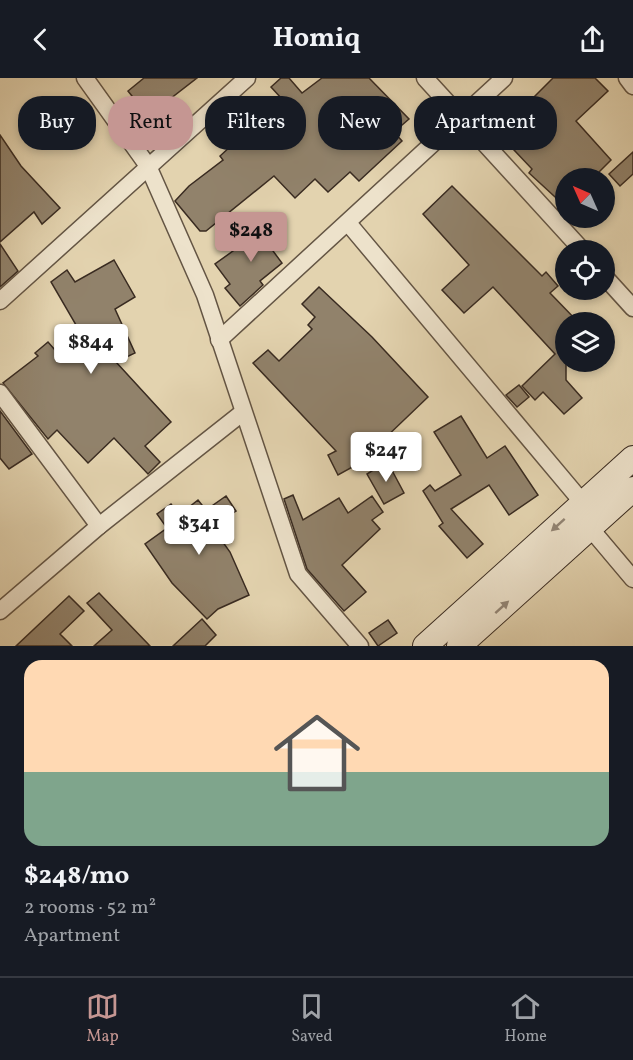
<!DOCTYPE html>
<meta charset="utf-8">
<style>
:root{--surface:#171b24;--page:#20242c;--text:#f1f3f6;--muted:#9ea1a6;--line:#363941;--accent:#c59692}
body{margin:0;font-family:Vollkorn,serif;background:var(--page);color:var(--text);height:100vh;display:flex;flex-direction:column;font-size:22px;white-space:nowrap}
*{box-sizing:border-box;margin:0}
p{font-size:20px;color:var(--muted)}
.icon{flex:none;width:33px;height:33px;fill:none;stroke:currentColor;stroke-width:2;stroke-linecap:round;stroke-linejoin:round}
.map{position:relative;height:568px;overflow:hidden}
.details{display:flex;flex-direction:column;background:var(--surface);flex:1}
.details>*{flex:none}
.banner{position:absolute;left:18px;top:18px;width:597px;height:54px;display:flex;gap:12px}
.needle{width:39px;rotate:315deg}
.fabs{position:absolute;left:555px;top:90px;display:grid;gap:12px}
.fabs a{display:grid;place-items:center;width:60px;height:60px;border-radius:50%;background:var(--surface);box-shadow:0 3px 9px #0003;font-size:30px}
.price{position:absolute;translate:-50% -51px;padding:0 14px;border-radius:6px;background:#fff;color:#222;font-size:20px;line-height:39px;filter:drop-shadow(0 2px 3px #0008)}
.price::after{content:'';position:absolute;left:50%;top:36px;width:18px;height:14px;margin-left:-9px;background:inherit;clip-path:polygon(0 0,100% 0,50% 100%)}
.price.active{background:var(--accent);color:#111}
ul{padding:0;list-style:none}
li{display:grid;align-content:center;gap:12px;height:318px;padding:0 24px}
li+li{border-top:2px solid var(--line)}
li span{display:grid;place-items:center;height:186px;border-radius:18px;color:#555}
li>.icon{margin-inline-start:auto}
span .icon{width:108px;height:108px;fill:#fffc;stroke-width:1}
li b{font-size:26px}
.chip{padding:0 21px;border-radius:24px;background:var(--surface);box-shadow:0 3px 9px #0003;font-size:21px;line-height:54px}
.chip.active{background:var(--accent);color:#111}
header{display:flex;justify-content:space-between;align-items:center;height:78px;padding:0 24px;background:var(--surface);font-size:27px;font-weight:700}
.menu{display:flex;justify-content:space-around;align-items:center;height:84px;border-top:2px solid var(--line);background:var(--surface);font-size:16px;color:var(--muted)}
.menu a{display:grid;justify-items:center;gap:3px}
.menu .active{color:var(--accent)}
.map>svg:first-child{display:block}
.building{fill:#91826b;stroke:#392b21;stroke-width:1.5}
.lines{fill:none;stroke-linecap:round;stroke-linejoin:round}
.minor-casing{stroke:#645544;stroke-width:19}
.secondary-casing{stroke:#392b21;stroke-width:26}
.minor{stroke:#ede2cb;stroke-width:16}
.secondary{stroke:#ede2cb;stroke-width:24}
.oneway{fill:#938676}
</style>
<header><svg class="icon" aria-label="back" viewBox="0 0 24 24"><path d="M15 5l-7 7 7 7"/></svg>Homiq<svg class="icon" aria-label="share" viewBox="0 0 24 24"><path d="M12 15V3M7 8l5-5 5 5M5 13v7h14v-7"/></svg></header>
<div class="map">
<svg width="633" height="568" viewBox="0 0 633 568">
<rect width="100%" height="100%" fill="#e3d3af"/>
<filter id="stains"><feTurbulence type="fractalNoise" baseFrequency=".00333" numOctaves="4"/><feColorMatrix values="0 0 0 0 .2 0 0 0 0 .09 0 0 0 0 .02 0 0 0 .5 -.17"/></filter>
<radialGradient id="worn" r=".72"><stop offset=".6" stop-color="#630" stop-opacity="0"/><stop offset="1" stop-color="#630" stop-opacity=".3"/></radialGradient>
<!-- building -->
<g class="building">
<polygon points="144,0 197,0 148,38 128,13"/>
<polygon points="281,0 289,0 302,15 322,0 369,0 409,41 394,54 402,63 359,103 350,94 328,114 315,101 295,120 274,98 206,153 200,153 175,123 189,108 223,82 220,78 282,21 271,9"/>
<polygon points="553,0 595,0 608,13 576,43 611,82 593,100 566,100 566,129 529,95 532,91 498,55"/>
<polygon points="0,57 21,88 60,130 42,146 34,134 0,164"/>
<polygon points="633,74 633,96 620,108 609,96"/>
<polygon points="452,108 542,198 546,194 558,208 550,215 578,244 566,244 566,302 582,320 564,336 543,314 535,322 522,308 555,276 493,209 464,235 442,212 469,187 423,136"/>
<polygon points="267,144 283,165 273,173 282,185 260,203 263,207 240,228 225,210 230,206 215,186 244,165 242,163"/>
<polygon points="0,166 18,193 0,209"/>
<polygon points="114,182 135,219 115,231 135,275 116,284 171,344 145,368 160,384 148,396 114,360 88,385 57,352 48,361 3,305 38,278 35,275 48,264 55,272 79,252 51,204 67,192 75,204"/>
<polygon points="319,209 372,259 428,319 358,386 338,397 328,377 336,373 253,285 268,272 279,283 312,251 308,247 315,239 302,226"/>
<polygon points="519,307 529,319 517,329 506,317"/>
<polygon points="0,333 32,376 9,391 0,380"/>
<polygon points="461,338 487,380 505,368 538,417 509,437 489,407 451,431 483,466 467,480 439,448 443,445 423,413 430,407 435,413 461,397 434,354"/>
<polygon points="387,383 404,415 384,426 367,396"/>
<polygon points="293,417 303,442 339,420 348,435 372,418 383,434 372,442 380,451 342,487 366,514 344,533 307,491 284,421"/>
<polygon points="226,418 236,433 212,449 230,474 249,517 218,531 207,541 172,505 145,466 167,450 157,436 171,426 179,437 198,422 206,432"/>
<polygon points="99,515 150,568 94,568 112,552 87,525"/>
<polygon points="69,518 84,533 60,556 72,568 16,568"/>
<polygon points="202,541 216,557 205,568 173,568"/>
<polygon points="388,542 397,555 378,568 369,555"/>
</g>
<g class="lines">
<defs>
<g id="minor">
<polyline points="85,0 148,88 205,217 298,496 360,568"/>
<polyline points="425,0 582,172"/>
<polyline points="627,0 633,8"/>
<polyline points="348,145 583,425"/>
<polyline points="604,198 633,230"/>
<polyline points="0,223 247,0"/>
<polyline points="219,262 504,0"/>
<polyline points="0,315 99,448"/>
<polyline points="590,450 633,501"/>
<polyline points="0,533 99,448 242,335"/>
</g>
<g id="secondary">
<polyline points="425,568 633,380"/>
<polyline points="459,568 633,411"/>
</g>
</defs>
<!-- minor casing -->
<use href="#minor" class="minor-casing"/>
<!-- secondary casing -->
<use href="#secondary" class="secondary-casing"/>
<!-- minor -->
<use href="#minor" class="minor"/>
<!-- secondary -->
<use href="#secondary" class="secondary"/>
</g>
<!-- one-way arrows -->
<defs><path id="oneway-solid" d="M-6-.8H1V-3.2L6.5 0L1 3.2V.8H-6Z" transform="scale(1.5)"/></defs>
<g class="oneway">
<use href="#oneway-solid" transform="translate(558 447) rotate(138)"/>
<use href="#oneway-solid" transform="translate(502 529) rotate(-42)"/>
</g>
<rect width="100%" height="100%" filter="url(#stains)"/>
<rect width="100%" height="100%" fill="url(#worn)"/>
</svg>
<div class="fabs">
<a><svg class="needle" viewBox="-14 -14 28 28"><path d="M0-13l5 13h-10z" fill="#e53935"/><path d="M0 13l5-13h-10z" fill="#9ea1a6"/></svg></a>
<a><svg class="icon" aria-label="locate" viewBox="0 0 24 24"><circle cx="12" cy="12" r="6"/><path d="M12 2v4M12 18v4M2 12h4M18 12h4"/></svg></a>
<a><svg class="icon" aria-label="layers" viewBox="0 0 24 24"><path d="M12 4l9 5-9 5-9-5zM3 14l9 5 9-5"/></svg></a>
</div>
<b class="price active" style="left:251px;top:185px">$248</b>
<b class="price" style="left:91px;top:297px">$844</b>
<b class="price" style="left:386px;top:405px">$247</b>
<b class="price" style="left:199px;top:478px">$341</b>
<div class="banner">
<a class="chip">Buy</a>
<a class="chip active">Rent</a>
<a class="chip">Filters</a>
<a class="chip">New</a>
<a class="chip">Apartment</a>
</div>
</div>
<section class="details">
<ul>
<li><span style="background:linear-gradient(#ffd9b3 60%,#7fa58c 0)"><svg class="icon" aria-label="home" viewBox="0 0 24 24"><path d="M3 11l9-7 9 7M6 9v11h12V9"/></svg></span><div><b>$248/mo</b><p>2 rooms · 52 m²</p><p>Apartment</p></div></li>
</ul>
</section>
<nav class="menu">
<a class="active"><svg class="icon" aria-label="map" viewBox="0 0 24 24"><path d="M3 6l6-2 6 2 6-2v14l-6 2-6-2-6 2zM9 4v14M15 6v14"/></svg>Map</a>
<a><svg class="icon" aria-label="saved" viewBox="0 0 24 24"><path d="M7 4h10v16l-5-4-5 4z"/></svg>Saved</a>
<a><svg class="icon" aria-label="home" viewBox="0 0 24 24"><path d="M3 11l9-7 9 7M6 9v11h12V9"/></svg>Home</a>
</nav>
